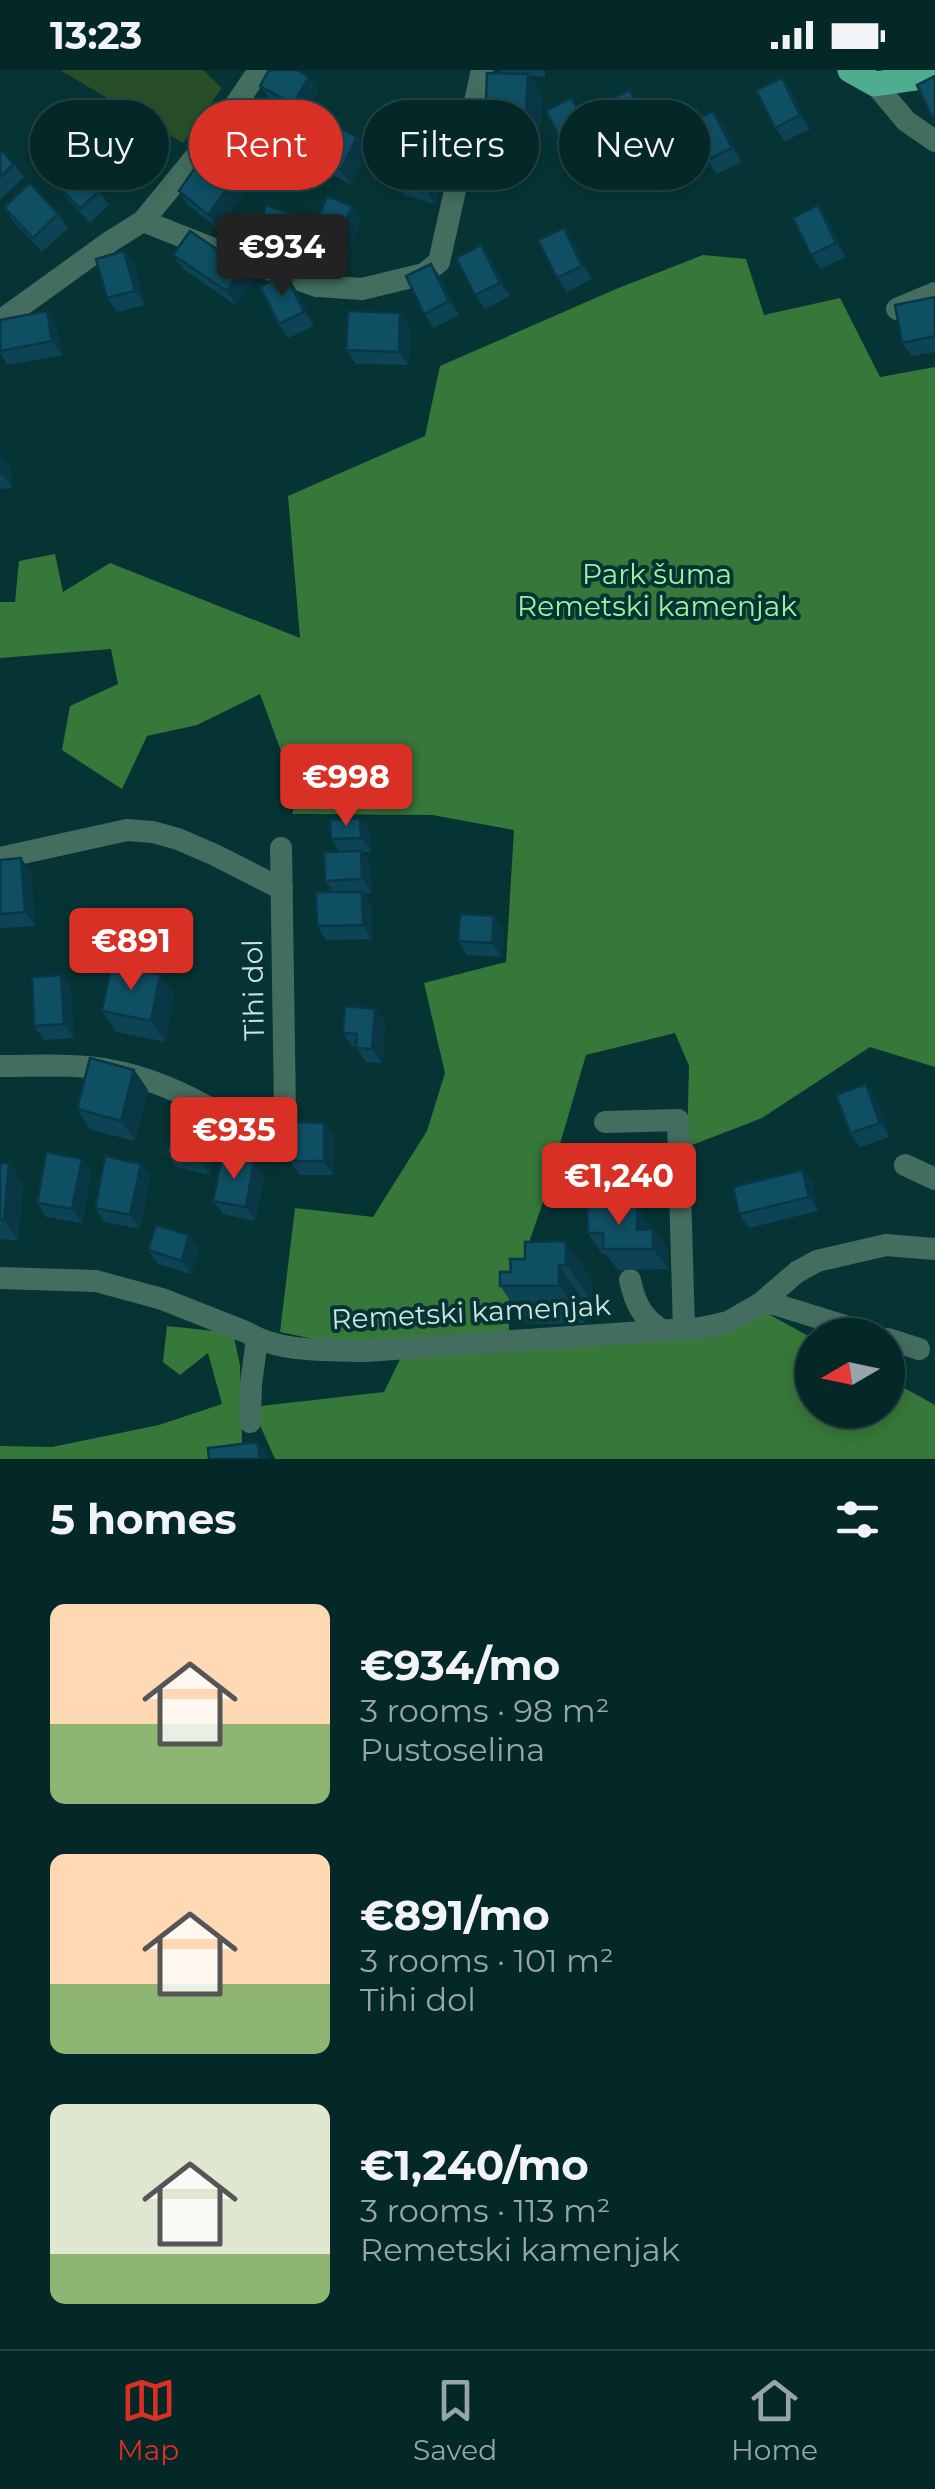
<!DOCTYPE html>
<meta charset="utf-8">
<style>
:root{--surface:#042728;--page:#123334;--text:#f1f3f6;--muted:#97a5a8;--line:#254445;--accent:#d93025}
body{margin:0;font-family:Montserrat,sans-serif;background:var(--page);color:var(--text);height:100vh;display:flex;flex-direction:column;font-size:38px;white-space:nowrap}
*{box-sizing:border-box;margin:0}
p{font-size:32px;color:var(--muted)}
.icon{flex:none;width:55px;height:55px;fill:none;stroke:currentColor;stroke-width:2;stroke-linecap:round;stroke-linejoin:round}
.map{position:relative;height:1389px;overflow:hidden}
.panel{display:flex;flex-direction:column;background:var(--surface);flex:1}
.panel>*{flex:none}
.hud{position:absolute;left:30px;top:30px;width:875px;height:90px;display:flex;gap:20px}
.needle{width:65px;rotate:261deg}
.tools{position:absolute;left:795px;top:1248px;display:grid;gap:20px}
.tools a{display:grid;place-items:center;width:110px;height:110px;border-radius:50%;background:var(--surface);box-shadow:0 5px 15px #0003,0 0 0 2px var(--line);font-size:50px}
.price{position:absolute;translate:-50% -85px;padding:0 22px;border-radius:10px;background:var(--accent);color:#fff;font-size:32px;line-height:65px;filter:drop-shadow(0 2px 5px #0008)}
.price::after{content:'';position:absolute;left:50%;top:60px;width:30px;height:22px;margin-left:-15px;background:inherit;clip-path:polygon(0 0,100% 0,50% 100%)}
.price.current{background:#222;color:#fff}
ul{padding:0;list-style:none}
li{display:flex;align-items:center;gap:30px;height:250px;padding:0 50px}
li span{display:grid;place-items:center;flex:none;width:280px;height:200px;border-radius:15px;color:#555}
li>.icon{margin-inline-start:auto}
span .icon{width:120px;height:120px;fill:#fffc;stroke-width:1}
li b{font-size:42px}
h2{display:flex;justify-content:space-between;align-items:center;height:120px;padding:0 50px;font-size:42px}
.pill{padding:0 35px;border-radius:45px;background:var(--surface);box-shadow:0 5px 15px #0003,0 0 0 2px var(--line);font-size:35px;line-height:90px}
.pill.current{background:var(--accent);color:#fff}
.status{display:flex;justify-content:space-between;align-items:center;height:70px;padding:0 50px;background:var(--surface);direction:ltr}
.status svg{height:28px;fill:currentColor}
.tab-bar{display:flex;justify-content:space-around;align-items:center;height:140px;border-top:2px solid var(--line);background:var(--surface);font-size:28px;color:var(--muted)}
.tab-bar a{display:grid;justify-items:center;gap:5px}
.tab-bar .current{color:var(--accent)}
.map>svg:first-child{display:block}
.green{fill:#284e28}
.forest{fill:#367839}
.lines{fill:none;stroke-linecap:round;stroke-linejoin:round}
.minor{stroke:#436d5f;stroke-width:22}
.major{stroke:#4eac90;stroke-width:25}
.wall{fill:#0c4456}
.shaded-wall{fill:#0a3746}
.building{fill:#0e4f64;stroke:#0a3746;stroke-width:2.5}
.labels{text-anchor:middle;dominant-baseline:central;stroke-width:8;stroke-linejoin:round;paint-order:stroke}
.park-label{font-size:28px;fill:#9bf49c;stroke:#063435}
.street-label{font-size:28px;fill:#cde3e3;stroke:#063435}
</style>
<div class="status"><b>13:23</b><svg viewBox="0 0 49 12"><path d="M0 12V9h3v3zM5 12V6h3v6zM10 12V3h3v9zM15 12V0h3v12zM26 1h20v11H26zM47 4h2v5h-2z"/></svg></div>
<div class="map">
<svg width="935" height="1389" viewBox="0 0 935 1389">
<rect width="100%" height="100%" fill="#063435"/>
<!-- green -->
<polygon class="green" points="60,0 203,0 222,18 183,73"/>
<!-- forest -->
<g class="forest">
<polygon points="703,185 746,189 764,245 840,228 880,307 935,297 935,997 870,977 762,1048 687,1077 689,996 675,963 586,985 543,1132 509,1230 509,1278 761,1240 812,1268 812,1340 888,1340 888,1309 935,1335 935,1389 275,1389 252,1337 384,1322 410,1269 323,1271 280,1262 295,1138 373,1147 427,1061 445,1003 424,913 506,892 514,760 432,745 292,744 307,696 281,681 260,624 197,655 147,666 122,719 62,680 70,636 118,614 111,579 0,588 0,532 15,532 19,491 55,484 63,522 110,493 300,568 288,426 425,366 440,296 616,219"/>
<polygon points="167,1256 233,1263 240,1295 242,1373 208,1389 0,1389 0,1376 52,1377 159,1355 222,1334 208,1283 180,1305 163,1292"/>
</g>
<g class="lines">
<!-- minor -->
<g class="minor">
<polyline points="875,14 906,51 935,71"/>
<polyline points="143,151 234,187 317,216 362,219 424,204 439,192 482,0"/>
<polyline points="897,239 935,223"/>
<polyline points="0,251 111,171 143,151 224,52 259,0"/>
<polyline points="0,788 127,760 153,762 178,769 215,785 282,819"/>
<path d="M0,996C29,996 59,994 87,997C153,1003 206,1034 260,1068C282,1068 281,1061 285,1042L281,778"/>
<polyline points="605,1052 678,1050 684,1259"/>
<polyline points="905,1095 935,1109"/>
<path d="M0,1208L96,1211L162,1229L246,1262C280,1283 326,1280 365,1281L701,1258L728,1252L761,1233L797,1202L817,1191L886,1175L935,1179"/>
<path d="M630,1210C635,1233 642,1248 662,1260"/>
<polyline points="761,1233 774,1234 874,1265"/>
<polyline points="888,1269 919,1279"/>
<polyline points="250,1352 251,1314 257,1269"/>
</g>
<!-- major -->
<polyline class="major" points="850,0 875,14 935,5"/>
</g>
<!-- wall -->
<g class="wall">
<polygon points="501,0 545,0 545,7 529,6 542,25 539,78 499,76 485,55 503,3"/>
<polygon points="309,7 318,21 303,48 270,30 260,16"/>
<polygon points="782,8 791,21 810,59 785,71 775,58"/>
<polygon points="572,28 581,42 600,79 575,92 565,78"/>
<polygon points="639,33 658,71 633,84 623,70"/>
<polygon points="279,50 289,64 259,99 235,78 225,65"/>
<polygon points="723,54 742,92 716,104 707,90"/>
<polygon points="357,67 367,81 350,114 309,93 300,79"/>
<polygon points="440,68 450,82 435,134 404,125 394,111"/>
<polygon points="102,72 150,76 160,90 140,111 112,85"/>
<polygon points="0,79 14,94 24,107 0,130"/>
<polygon points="250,114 218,158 188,135 179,121"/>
<polygon points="57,115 99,121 109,135 90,153 67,129"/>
<polygon points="818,135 828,149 846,187 821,199 811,185"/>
<polygon points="4,137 58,144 68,158 42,182 13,151"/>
<polygon points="361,150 348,184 324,174 322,172 316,190 268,173 258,159 314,152 316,154"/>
<polygon points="573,172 592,209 567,222 557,208"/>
<polygon points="124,181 134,195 145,235 117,242 107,228"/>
<polygon points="173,185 253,211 236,235 183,199"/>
<polygon points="491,189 510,226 485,239 475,225"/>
<polygon points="431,194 441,208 459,245 434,258 424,244"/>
<polygon points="285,204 295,218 314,256 288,268 279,254"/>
<polygon points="935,227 935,282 912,286 902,273"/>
<polygon points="0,250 56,255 62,285 8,295 0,283"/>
<polygon points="410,257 409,295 356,294 346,280"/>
<polygon points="1,384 11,398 12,418 0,419 0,385"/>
<polygon points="370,762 371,782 362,782 370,794 372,823 363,823 372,836 372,869 326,870 317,856 333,822 325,811 339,781 331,769"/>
<polygon points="0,790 31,802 35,856 1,858 0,857"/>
<polygon points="494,846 504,860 502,887 467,885 458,871"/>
<polygon points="61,905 71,919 74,968 44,970 34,956"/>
<polygon points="160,905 174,926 165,972 116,962 102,941"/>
<polygon points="375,939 385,953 382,993 366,992 356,977 352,977 343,963"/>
<polygon points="134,1000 148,1020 135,1071 91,1060 77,1039"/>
<polygon points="866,1014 876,1028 890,1067 860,1077 850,1063"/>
<polygon points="324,1053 334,1067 333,1105 300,1105 290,1091"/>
<polygon points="210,1057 219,1071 210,1105 176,1097 166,1083"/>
<polygon points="82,1089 91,1103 82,1153 46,1147 37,1133"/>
<polygon points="0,1093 23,1114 18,1171 0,1169"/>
<polygon points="141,1094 150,1107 140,1159 104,1152 95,1138"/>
<polygon points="802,1100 812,1113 818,1141 749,1158 739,1144"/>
<polygon points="264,1106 255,1151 223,1144 213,1131"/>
<polygon points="637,1136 651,1157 651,1159 668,1180 668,1199 618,1200 606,1184 602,1184 588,1163"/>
<polygon points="189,1165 199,1179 191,1204 158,1194 148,1180"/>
<polygon points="525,1172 592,1208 592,1232 585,1232 585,1253 526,1254 500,1216 511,1202 525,1189"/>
</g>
<!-- shaded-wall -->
<g class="shaded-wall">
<polygon points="528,4 542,25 539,78 525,57"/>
<polygon points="309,7 318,21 303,48 293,34"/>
<polygon points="782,8 791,21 810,59 800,45"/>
<polygon points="630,20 639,33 658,71 648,57"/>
<polygon points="572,28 581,42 600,79 590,66"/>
<polygon points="713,41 723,54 742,92 732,78"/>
<polygon points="279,50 289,64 259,99 249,85"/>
<polygon points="357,67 367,81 350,114 341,100"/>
<polygon points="440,68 450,82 435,134 426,120"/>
<polygon points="150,76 160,90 140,111 130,97"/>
<polygon points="241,100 250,114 218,158 208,145"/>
<polygon points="818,135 828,149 846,187 836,173"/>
<polygon points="352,136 361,150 348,184 338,170"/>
<polygon points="314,152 322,164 314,160 322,172 316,190 306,176"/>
<polygon points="564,158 573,172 592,209 582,196"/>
<polygon points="481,175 491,189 510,226 500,213"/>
<polygon points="124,181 134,195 145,235 135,221"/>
<polygon points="431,194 441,208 459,245 449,231"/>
<polygon points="243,197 253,211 236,235 227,221"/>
<polygon points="285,204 295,218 314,256 304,242"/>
<polygon points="47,241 56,255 62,285 52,271"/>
<polygon points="400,243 410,257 409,295 399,282"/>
<polygon points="1,384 11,398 12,418 2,404"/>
<polygon points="360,748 370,762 371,782 361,768"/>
<polygon points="361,781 370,794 372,823 362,809"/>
<polygon points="21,788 31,802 35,856 25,842"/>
<polygon points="362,822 372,836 372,869 363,855"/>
<polygon points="494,846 504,860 502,887 492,873"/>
<polygon points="61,905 71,919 74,968 64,954"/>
<polygon points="160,905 174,926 165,972 151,951"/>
<polygon points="375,939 385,953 382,993 372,979"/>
<polygon points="134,1000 148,1020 135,1071 121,1051"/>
<polygon points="866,1014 876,1028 890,1067 880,1053"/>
<polygon points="324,1053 334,1067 333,1105 324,1091"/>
<polygon points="210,1057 219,1071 210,1105 201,1092"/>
<polygon points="82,1089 91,1103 82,1153 72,1139"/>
<polygon points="254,1092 264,1106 255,1151 246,1137"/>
<polygon points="9,1093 23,1114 18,1171 4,1150"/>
<polygon points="141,1094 150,1107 140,1159 130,1145"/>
<polygon points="802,1100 812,1113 818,1141 809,1127"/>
<polygon points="637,1136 651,1157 651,1180 637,1160"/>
<polygon points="653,1159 668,1180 668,1199 653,1179"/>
<polygon points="189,1165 199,1179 191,1204 182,1191"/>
<polygon points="566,1171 592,1208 592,1232 566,1195"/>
<polygon points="559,1195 585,1232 585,1253 559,1216"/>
<polygon points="258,1372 268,1386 268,1389 260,1389"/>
</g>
<!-- building -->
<g class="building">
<polygon points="269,0 297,0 309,7 293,34 260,16"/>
<polygon points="487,3 528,4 525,57 485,55"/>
<polygon points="935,6 935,53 917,15"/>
<polygon points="782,8 800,45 775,58 756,20"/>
<polygon points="630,20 648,57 623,70 604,32"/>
<polygon points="572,28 590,66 565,78 546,41"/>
<polygon points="255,30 279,50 249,85 225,65"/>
<polygon points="713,41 732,78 707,90 688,53"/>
<polygon points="317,46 357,67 341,100 300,79"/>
<polygon points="122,50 150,76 130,97 102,72"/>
<polygon points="409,60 440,68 426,120 394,111"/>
<polygon points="211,75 241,100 208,145 179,121"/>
<polygon points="0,79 14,94 0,107"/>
<polygon points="76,97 99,121 80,139 57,115"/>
<polygon points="30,113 58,144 33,168 4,137"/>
<polygon points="327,126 352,136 338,170 314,160"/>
<polygon points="266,135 314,152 306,176 258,159"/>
<polygon points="818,135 836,173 811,185 793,148"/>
<polygon points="564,158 582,196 557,208 538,170"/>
<polygon points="190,161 243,197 227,221 173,185"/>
<polygon points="481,175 500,213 475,225 456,188"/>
<polygon points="124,181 135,221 107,228 96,189"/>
<polygon points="431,194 449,231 424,244 406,206"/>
<polygon points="285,204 304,242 279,254 260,217"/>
<polygon points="935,227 935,266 902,273 895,235"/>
<polygon points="47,241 52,271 0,281 0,250"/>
<polygon points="348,241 400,243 399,282 346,280"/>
<polygon points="1,384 2,404 0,404 0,385"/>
<polygon points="360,748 361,768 331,769 330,750"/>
<polygon points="361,781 362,809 325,811 324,782"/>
<polygon points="21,788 25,842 0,844 0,790"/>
<polygon points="316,822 362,822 363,855 317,856"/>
<polygon points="460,844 494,846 492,873 458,871"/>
<polygon points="111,895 160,905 151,951 102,941"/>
<polygon points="61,905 64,954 34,956 32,907"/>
<polygon points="345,936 375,939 372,979 356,978 357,964 343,963"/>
<polygon points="90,988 134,1000 121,1051 77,1039"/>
<polygon points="866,1014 880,1053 850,1063 836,1025"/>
<polygon points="176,1048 210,1057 201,1092 166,1083"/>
<polygon points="290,1052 324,1053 324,1091 290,1091"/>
<polygon points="46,1082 82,1089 72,1139 37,1133"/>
<polygon points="105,1086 141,1094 130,1145 95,1138"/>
<polygon points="222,1086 254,1092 246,1137 213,1131"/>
<polygon points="0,1093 9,1093 4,1150 0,1150"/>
<polygon points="802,1100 809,1127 739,1144 733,1117"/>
<polygon points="637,1136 637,1160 653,1159 653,1179 603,1179 603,1163 588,1163 587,1137"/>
<polygon points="156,1155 189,1165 182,1191 148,1180"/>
<polygon points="566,1171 566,1195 559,1195 559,1216 500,1216 500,1202 511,1202 510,1189 525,1189 525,1172"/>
<polygon points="258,1372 260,1389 209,1389 208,1378"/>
</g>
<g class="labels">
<!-- park labels -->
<g class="park-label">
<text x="657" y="504">Park šuma<tspan x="657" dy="32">Remetski kamenjak</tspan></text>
</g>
<!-- street labels -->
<g class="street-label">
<text transform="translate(253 920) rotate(-91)">Tihi dol</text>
<text transform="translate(471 1242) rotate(-3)">Remetski kamenjak</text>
</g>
</g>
</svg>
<div class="tools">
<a><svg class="needle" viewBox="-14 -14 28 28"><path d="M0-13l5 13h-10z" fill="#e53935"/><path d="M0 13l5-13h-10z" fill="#97a5a8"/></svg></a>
</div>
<b class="price current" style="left:282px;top:229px">€934</b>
<b class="price" style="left:346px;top:759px">€998</b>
<b class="price" style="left:131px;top:923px">€891</b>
<b class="price" style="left:234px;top:1112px">€935</b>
<b class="price" style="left:619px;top:1158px">€1,240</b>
<div class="hud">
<a class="pill">Buy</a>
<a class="pill current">Rent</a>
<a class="pill">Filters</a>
<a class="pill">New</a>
</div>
</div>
<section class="panel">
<h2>5 homes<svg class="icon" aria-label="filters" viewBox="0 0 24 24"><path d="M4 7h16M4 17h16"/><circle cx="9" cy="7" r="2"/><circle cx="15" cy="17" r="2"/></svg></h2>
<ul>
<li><span style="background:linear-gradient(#ffd9b3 60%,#8fb573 0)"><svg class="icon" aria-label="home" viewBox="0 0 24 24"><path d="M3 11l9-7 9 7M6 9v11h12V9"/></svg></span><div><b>€934/mo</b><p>3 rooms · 98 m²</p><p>Pustoselina</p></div></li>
<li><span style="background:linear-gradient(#ffd9b3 65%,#8fb573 0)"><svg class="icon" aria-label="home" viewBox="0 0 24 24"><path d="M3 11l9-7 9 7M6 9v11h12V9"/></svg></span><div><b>€891/mo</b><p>3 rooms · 101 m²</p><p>Tihi dol</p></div></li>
<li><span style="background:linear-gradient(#dfe7d0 75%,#8fb573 0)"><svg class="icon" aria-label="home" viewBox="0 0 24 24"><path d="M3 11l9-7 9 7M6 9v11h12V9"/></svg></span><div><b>€1,240/mo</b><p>3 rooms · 113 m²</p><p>Remetski kamenjak</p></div></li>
</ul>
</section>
<nav class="tab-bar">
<a class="current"><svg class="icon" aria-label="map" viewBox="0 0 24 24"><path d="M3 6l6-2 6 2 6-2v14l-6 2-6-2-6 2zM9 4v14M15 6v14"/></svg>Map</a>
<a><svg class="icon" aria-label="saved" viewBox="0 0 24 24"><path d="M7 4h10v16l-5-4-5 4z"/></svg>Saved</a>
<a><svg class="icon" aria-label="home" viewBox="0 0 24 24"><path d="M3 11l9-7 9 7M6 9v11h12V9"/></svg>Home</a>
</nav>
